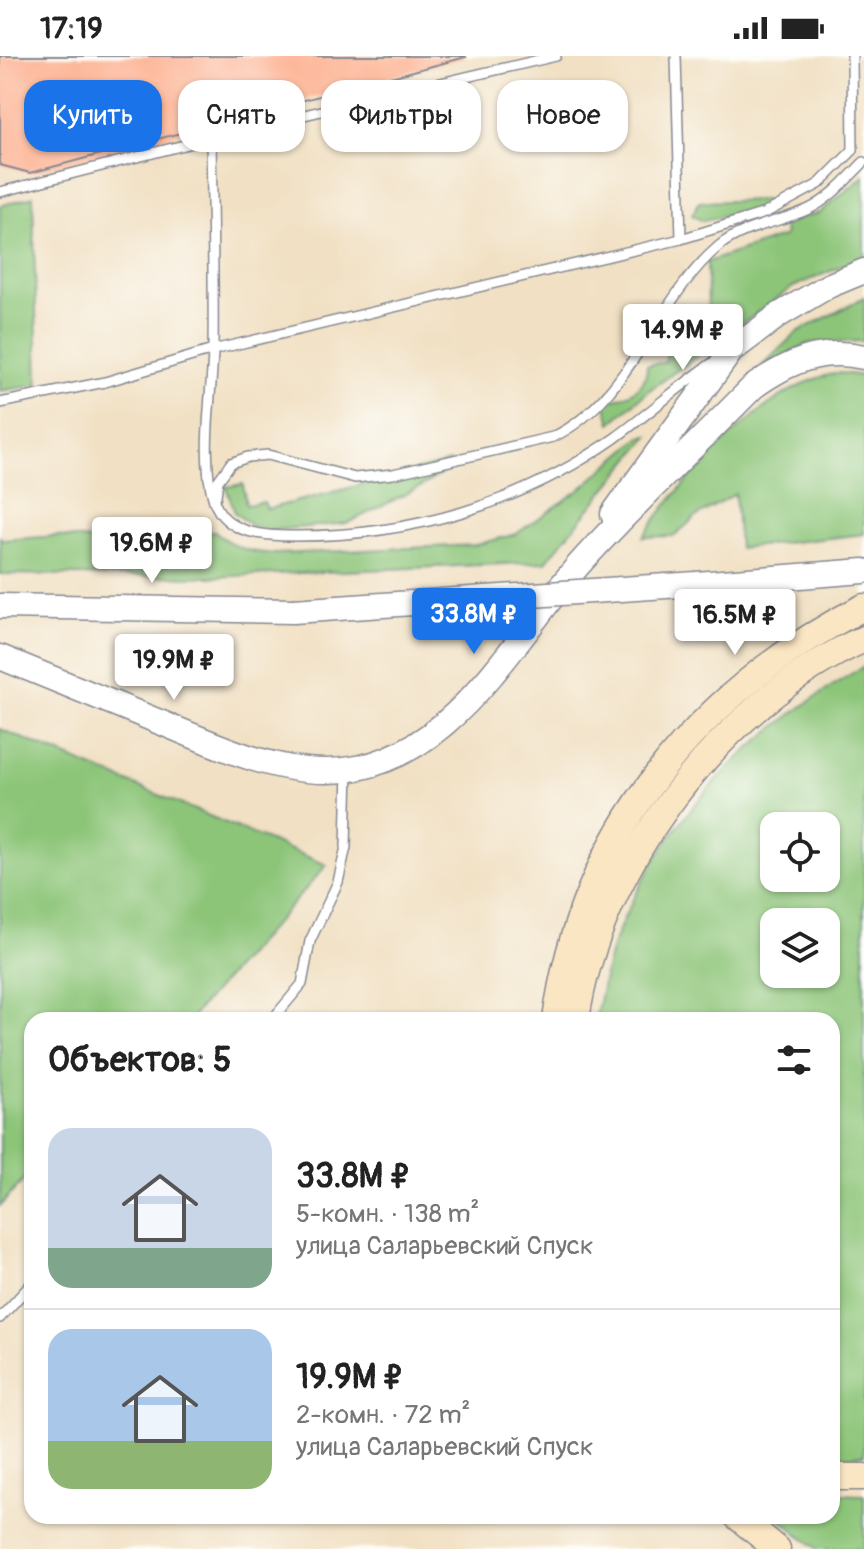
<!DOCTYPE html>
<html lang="ru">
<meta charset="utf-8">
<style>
:root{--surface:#fff;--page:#f2f2f2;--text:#222;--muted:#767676;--line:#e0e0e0;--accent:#1a73e8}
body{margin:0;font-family:Pangolin,sans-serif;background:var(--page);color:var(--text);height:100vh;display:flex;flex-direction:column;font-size:30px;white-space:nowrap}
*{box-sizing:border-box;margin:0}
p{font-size:26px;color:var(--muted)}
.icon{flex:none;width:44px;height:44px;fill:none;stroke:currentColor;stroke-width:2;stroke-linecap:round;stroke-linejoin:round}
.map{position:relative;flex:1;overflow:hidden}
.side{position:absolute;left:24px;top:956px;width:816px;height:512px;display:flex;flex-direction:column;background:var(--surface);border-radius:24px;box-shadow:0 2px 6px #0004}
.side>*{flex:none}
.guide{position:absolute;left:24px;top:24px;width:816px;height:72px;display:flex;gap:16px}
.tools{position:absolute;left:760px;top:756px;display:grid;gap:16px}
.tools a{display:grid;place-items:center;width:80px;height:80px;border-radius:16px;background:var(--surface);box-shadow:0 2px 6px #0004;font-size:40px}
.price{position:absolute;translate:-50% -68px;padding:0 18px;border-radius:8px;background:#fff;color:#222;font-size:26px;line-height:52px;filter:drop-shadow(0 2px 4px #0008)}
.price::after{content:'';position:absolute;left:50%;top:48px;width:24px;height:18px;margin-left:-12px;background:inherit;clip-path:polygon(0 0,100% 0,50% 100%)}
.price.selected{background:var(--accent);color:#fff}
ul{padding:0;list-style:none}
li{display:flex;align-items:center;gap:24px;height:200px;padding:0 24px}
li+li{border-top:2px solid var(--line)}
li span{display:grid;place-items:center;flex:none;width:224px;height:160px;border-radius:24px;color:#555}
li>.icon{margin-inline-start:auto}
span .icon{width:96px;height:96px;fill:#fffc;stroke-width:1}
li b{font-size:34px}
h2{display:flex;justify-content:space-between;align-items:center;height:96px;padding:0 24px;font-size:34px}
.tag{padding:0 28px;border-radius:24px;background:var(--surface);box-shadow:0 2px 6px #0004;font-size:28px;line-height:72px}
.tag.selected{background:var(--accent);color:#fff}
.status{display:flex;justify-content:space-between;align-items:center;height:56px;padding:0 40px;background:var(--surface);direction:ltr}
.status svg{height:22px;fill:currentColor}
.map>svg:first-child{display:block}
.green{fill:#8cc578;stroke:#547a6b;stroke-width:2;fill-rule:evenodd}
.building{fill:#fdac8a}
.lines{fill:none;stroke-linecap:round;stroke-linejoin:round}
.service-casing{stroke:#868890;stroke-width:12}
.tertiary-casing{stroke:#868890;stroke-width:27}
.secondary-casing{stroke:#868890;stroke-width:29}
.service{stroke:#fff;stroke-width:9}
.tertiary{stroke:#fff;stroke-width:24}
.secondary{stroke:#fbe6c3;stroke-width:26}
.tertiary-bridge-casing{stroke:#868890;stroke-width:27;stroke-linecap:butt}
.tertiary-bridge{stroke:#fff;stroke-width:24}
</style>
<div class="status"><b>17:19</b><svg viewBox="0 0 49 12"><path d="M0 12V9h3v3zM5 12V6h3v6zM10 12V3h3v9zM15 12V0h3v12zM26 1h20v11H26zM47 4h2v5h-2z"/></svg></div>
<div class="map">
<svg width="864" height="1493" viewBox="0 0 864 1493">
<rect width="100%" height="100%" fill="#fdfcf7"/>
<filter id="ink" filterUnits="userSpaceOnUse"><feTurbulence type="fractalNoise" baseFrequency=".0125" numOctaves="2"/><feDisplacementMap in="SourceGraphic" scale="16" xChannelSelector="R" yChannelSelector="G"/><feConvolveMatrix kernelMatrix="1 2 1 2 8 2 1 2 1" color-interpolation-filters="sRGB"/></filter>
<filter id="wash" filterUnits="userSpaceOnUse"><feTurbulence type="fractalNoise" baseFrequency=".006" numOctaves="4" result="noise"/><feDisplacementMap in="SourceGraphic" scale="32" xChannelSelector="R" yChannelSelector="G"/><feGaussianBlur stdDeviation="1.8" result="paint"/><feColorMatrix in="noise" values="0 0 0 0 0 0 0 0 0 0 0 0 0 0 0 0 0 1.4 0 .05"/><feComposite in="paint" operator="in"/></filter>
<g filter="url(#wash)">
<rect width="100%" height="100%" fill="#f1e0c3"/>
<!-- green -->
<g class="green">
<path d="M864,120V201L793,231L647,336L611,367L605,346C625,341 647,334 647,309L666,306V258L708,251L707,206L785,180L783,166L819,157Z"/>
<polygon points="33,140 38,329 0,335 0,150"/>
<polygon points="764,144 771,149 765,153 702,165 692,159 699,146"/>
<polygon points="864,242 864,285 809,287 760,312 797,276"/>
<path d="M840,317L864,320V478L739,492L735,438L694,462L675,480L643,481C682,424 770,325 840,317Z"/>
<path d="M649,380L546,506L210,521L0,518V480L2,484L57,480L97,485L118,482L121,495L214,475C233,492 251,497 276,498L475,489L516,478L578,435L641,381Z"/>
<polygon points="450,406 446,415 422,430 348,467 276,474 253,471 235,457 226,431 243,428 246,449 264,446 267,453"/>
<path d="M864,610V1399L832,1402V964H595C601,939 605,910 614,886C664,759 749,679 864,610ZM774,770H826V822H774ZM774,866H826V918H774Z"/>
<polygon points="0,673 327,809 189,964 32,964 32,1115 0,1150"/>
<polygon points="832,1438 864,1439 864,1493 817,1493 776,1460 832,1460"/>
</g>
<g id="blocks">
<!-- building -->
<polygon class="building" points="0,0 465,0 466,1 30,117 0,109"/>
</g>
</g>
<g filter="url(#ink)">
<use href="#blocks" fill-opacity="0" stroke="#868890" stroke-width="2"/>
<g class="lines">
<defs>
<g id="service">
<polyline points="676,0 681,183"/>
<path d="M211,82C212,153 214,224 213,294C212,339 200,403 214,445C226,479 266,480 296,480C411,480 521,448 615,382C648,358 678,331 711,308"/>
<polyline points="0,136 270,67 556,0"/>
<polyline points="0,347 105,326 213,294 681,183 765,157 819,128 853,94 852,0"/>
<path d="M216,440L218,425L231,407L248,401L268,399L355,422L393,418L553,381C631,344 655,244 719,190C743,170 781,166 809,153C830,143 848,122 864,106"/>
<polyline points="272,964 302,928 310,885 338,826 346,791 348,713"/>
<polyline points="0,1262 32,1227"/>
</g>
<g id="tertiary">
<polyline points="613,458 731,295 779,259 828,230 864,215"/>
<polyline points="696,528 864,515"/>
<polyline points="0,550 293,555"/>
<path d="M0,601C52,622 105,644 157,665C209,686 268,715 325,715C449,716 511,583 583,504C638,444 697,388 753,331C788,306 821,291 864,301"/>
</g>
<g id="secondary">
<path d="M556,964C581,778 699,634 864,551"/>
<path d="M576,964C597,812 722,646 864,583"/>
<polyline points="832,1421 864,1421"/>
<polyline points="737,1460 777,1493"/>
</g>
</defs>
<!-- service casing -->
<use href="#service" class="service-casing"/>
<!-- tertiary casing -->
<use href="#tertiary" class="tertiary-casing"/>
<!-- secondary casing -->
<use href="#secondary" class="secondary-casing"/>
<!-- service -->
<use href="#service" class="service"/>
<!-- tertiary -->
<use href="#tertiary" class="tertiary"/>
<!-- secondary -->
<use href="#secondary" class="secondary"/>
<defs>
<polyline id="tertiary-bridge" points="293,555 696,528"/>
</defs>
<!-- tertiary-bridge casing -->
<use href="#tertiary-bridge" class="tertiary-bridge-casing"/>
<!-- tertiary-bridge -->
<use href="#tertiary-bridge" class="tertiary-bridge"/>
</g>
</g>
</svg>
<div class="tools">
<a><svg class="icon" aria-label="locate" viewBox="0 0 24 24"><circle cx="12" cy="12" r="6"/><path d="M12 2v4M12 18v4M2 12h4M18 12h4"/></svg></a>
<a><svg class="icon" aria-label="layers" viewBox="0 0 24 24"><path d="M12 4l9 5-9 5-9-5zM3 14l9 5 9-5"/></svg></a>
</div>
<b class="price" style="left:683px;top:316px">14.9M ₽</b>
<b class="price" style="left:152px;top:529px">19.6M ₽</b>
<b class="price selected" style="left:474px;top:600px">33.8M ₽</b>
<b class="price" style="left:735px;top:601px">16.5M ₽</b>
<b class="price" style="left:174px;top:646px">19.9M ₽</b>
<div class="guide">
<a class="tag selected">Купить</a>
<a class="tag">Снять</a>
<a class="tag">Фильтры</a>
<a class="tag">Новое</a>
</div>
<section class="side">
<h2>Объектов: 5<svg class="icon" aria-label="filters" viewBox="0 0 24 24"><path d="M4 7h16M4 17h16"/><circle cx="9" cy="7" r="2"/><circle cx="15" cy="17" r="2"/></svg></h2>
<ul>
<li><span style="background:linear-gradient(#c9d6e8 75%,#7fa58c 0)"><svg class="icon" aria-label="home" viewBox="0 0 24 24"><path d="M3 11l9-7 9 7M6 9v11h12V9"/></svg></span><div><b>33.8M ₽</b><p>5-комн. · 138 m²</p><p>улица Саларьевский Спуск</p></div></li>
<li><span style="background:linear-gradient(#a9c7e8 70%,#8fb573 0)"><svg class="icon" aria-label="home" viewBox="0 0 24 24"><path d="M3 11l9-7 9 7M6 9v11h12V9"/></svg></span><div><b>19.9M ₽</b><p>2-комн. · 72 m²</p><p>улица Саларьевский Спуск</p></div></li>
</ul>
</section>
</div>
